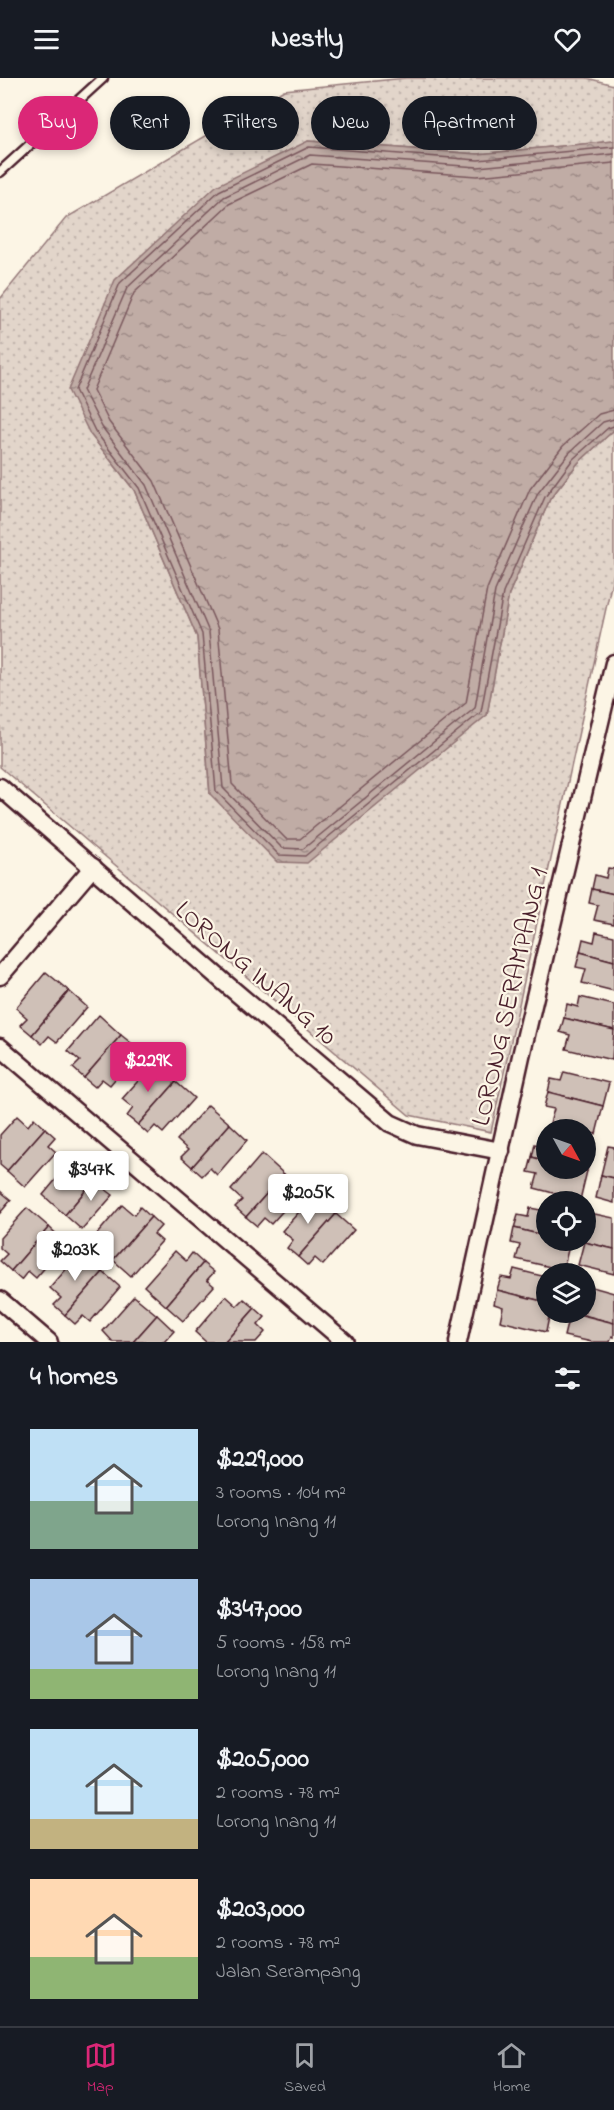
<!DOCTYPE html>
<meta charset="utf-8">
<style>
:root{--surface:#171b24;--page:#20242c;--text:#f1f3f6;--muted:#9ea1a6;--line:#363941;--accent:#db2777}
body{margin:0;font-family:"Indie Flower",sans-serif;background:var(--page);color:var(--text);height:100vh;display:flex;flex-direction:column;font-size:22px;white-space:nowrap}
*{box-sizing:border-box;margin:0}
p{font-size:20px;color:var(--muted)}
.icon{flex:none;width:33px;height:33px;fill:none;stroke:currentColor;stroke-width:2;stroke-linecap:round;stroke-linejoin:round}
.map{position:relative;height:1264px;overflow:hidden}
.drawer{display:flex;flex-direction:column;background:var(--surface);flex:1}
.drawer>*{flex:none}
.hud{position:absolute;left:18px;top:18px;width:579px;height:54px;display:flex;gap:12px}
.needle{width:39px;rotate:130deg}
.controls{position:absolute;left:536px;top:1041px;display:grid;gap:12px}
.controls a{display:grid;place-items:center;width:60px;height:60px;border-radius:50%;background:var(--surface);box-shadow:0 3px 9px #0003;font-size:30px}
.price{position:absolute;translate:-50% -51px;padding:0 14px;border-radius:6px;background:#fff;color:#222;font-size:20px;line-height:39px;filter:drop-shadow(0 2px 3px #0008)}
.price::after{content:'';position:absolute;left:50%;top:36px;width:18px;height:14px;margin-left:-9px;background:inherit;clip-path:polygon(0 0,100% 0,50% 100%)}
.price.active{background:var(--accent);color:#fff}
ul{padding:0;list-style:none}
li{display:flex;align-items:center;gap:18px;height:150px;padding:0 30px}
li span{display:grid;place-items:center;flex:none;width:168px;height:120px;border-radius:0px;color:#555}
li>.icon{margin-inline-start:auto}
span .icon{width:72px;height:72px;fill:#fffc;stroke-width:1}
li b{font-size:26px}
h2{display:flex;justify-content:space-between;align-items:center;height:72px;padding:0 30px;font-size:26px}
.tag{padding:0 21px;border-radius:27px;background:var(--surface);box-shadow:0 3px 9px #0003;font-size:21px;line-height:54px}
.tag.active{background:var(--accent);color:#fff}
header{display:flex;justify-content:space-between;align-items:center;height:78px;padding:0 30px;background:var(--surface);font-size:27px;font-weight:700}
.tab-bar{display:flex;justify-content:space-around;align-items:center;height:84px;border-top:2px solid var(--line);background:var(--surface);font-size:16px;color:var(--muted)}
.tab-bar a{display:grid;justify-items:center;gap:3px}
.tab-bar .active{color:var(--accent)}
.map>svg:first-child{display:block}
.green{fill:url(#green-dots);stroke:#967a7a;stroke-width:1.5}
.water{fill:url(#water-ripples);stroke:#917474;stroke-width:1.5}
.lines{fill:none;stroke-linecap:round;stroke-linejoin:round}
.shore{stroke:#79575c;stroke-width:1.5}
.building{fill:#cfc0b7;stroke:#4a1f2b;stroke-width:1.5}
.service-casing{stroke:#4a1f2b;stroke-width:13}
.minor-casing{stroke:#4a1f2b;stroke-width:21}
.service{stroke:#fcf5e5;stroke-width:8}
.minor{stroke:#fcf5e5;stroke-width:16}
.labels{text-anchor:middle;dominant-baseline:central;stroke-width:4.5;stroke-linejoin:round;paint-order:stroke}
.street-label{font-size:27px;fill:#4a1f2b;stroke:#fcf5e5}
</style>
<header><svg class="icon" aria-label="menu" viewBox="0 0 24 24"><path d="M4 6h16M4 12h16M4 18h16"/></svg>Nestly<svg class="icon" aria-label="heart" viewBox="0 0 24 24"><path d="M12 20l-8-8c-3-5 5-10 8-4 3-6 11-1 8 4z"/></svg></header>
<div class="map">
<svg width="614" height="1264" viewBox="0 0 614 1264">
<defs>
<pattern id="green-dots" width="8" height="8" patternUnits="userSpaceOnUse" patternTransform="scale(1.5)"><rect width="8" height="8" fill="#e2d5ca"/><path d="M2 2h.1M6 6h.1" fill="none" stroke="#c3b6ae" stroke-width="1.8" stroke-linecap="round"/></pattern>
<pattern id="water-ripples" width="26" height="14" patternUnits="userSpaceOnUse" patternTransform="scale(1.5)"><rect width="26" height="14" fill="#c0aca5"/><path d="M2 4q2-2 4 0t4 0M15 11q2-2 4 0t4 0" fill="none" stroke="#9e8b87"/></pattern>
</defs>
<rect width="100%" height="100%" fill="#fcf5e5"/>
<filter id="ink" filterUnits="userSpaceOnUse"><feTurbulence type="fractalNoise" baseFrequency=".0167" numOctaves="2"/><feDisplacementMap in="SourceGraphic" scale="12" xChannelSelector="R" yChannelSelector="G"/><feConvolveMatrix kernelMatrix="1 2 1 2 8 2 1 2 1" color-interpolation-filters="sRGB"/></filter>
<g filter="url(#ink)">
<!-- green -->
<polygon class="green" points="406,0 587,0 614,7 614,63 478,76 308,63 90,356 134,412 197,559 210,716 487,637 509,516 550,421 578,385 614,352 614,494 491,1054 409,1037 0,689 0,221 66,140 284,12"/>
<!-- water -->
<polygon class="water" points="308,63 478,76 614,63 614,352 578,385 550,421 509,516 487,637 307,785 277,784 210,716 197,559 134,412 90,356 68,312 115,202 216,108"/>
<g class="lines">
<!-- shore -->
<g class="shore">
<polyline points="614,69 478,82 309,69 219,113 120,205 75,312 95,353 139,410 202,556 216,713 279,777 305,778 481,634 503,515 545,419 573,381 608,350 614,348"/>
<polyline points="614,76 478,89 310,77 224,119 127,210 83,312 102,349 146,407 209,554 223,710 282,770 303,771 475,630 495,513 538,415 569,375 603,344 614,341"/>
<polyline points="614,85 477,98 312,86 229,126 134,215 93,312 109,344 154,403 218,551 232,706 286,761 300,761 466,625 487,511 530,411 563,368 599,336 614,332"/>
</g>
</g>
<!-- building -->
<g class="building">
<polygon points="608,790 614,791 614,816 592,811 595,797 606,800"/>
<polygon points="592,811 614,816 614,846 594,842 598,827 589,825"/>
<polygon points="596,854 614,858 614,883 580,874 583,861 594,864"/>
<polygon points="580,874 614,883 614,913 582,905 586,891 576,889"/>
<polygon points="46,894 69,913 32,957 20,947 27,940 16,930"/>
<polygon points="69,913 87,929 57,964 49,958 42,966 32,957"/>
<polygon points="580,919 614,927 614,952 564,940 567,926 578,929"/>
<polygon points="99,937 121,957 84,1000 73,990 80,983 68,973"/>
<polygon points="564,940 614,952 612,982 566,971 570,957 560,954"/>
<polygon points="121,957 140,972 110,1007 102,1001 95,1009 84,1000"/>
<polygon points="154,985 176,1004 138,1047 127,1038 133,1030 122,1021"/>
<polygon points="564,994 609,1005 603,1028 548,1014 551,1001 561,1003"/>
<polygon points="176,1004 194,1020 163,1055 155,1048 148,1056 138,1047"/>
<polygon points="548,1014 603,1028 596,1056 585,1054 585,1052 576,1052 550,1045 554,1031 544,1029"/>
<polygon points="208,1027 230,1046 192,1089 181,1079 188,1072 177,1062"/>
<polygon points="17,1038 28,1048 34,1040 45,1050 7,1093 0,1087 0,1057"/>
<polygon points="230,1046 247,1062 217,1097 210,1090 202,1098 192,1089"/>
<polygon points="45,1050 55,1059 48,1067 56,1074 25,1109 7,1093"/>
<polygon points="535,1066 545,1069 546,1066 546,1083 532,1079"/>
<polygon points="585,1068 593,1070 587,1093 578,1090 585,1090"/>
<polygon points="608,1068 614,1069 614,1100 601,1097"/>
<polygon points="262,1076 284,1096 246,1139 235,1129 242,1122 231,1112"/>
<polygon points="532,1079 546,1083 546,1090 578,1090 587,1093 580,1122 534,1110 538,1096 528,1094"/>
<polygon points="73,1081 85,1091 91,1084 102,1093 65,1137 43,1117"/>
<polygon points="102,1093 112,1103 105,1111 113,1117 82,1152 65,1137"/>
<polygon points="284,1096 302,1112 271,1146 264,1140 257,1148 246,1139"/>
<polygon points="601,1097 614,1100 614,1125 596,1120"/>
<polygon points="0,1113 11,1122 0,1135"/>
<polygon points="314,1117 336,1136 298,1179 287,1170 293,1162 282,1153"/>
<polygon points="122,1127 134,1137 140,1129 151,1139 113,1182 91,1163"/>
<polygon points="27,1130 49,1149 11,1193 0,1183 7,1176 0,1170 0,1160"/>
<polygon points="530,1130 546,1133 546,1158 514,1150 518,1137 528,1139"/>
<polygon points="590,1135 614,1140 614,1171 584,1164"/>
<polygon points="336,1136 354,1152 323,1187 315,1180 308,1188 298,1179"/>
<polygon points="151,1139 161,1148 154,1156 162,1163 131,1198 113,1182"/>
<polygon points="49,1149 66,1165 36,1200 28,1193 21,1202 11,1193"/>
<polygon points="514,1150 546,1158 546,1162 570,1164 563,1192 516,1181 520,1167 511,1165"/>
<polygon points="584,1164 614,1171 614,1196 578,1187"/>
<polygon points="175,1173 186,1183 192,1175 203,1185 166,1228 144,1208"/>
<polygon points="81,1174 103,1194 65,1237 54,1227 61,1220 50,1210"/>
<polygon points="203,1185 214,1194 207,1202 214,1208 183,1243 166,1228"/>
<polygon points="514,1191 546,1199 546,1224 497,1212 501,1199 511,1201"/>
<polygon points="103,1194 120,1209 90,1244 83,1238 75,1246 65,1237"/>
<polygon points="585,1207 614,1215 614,1245 572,1234 585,1234"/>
<polygon points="497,1212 546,1224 546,1234 550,1234 546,1254 500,1243 503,1229 494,1226"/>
<polygon points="134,1218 157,1237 133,1264 113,1264 103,1253"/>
<polygon points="226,1218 237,1228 244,1221 255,1230 225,1264 206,1264 195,1254"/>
<polygon points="255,1230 265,1239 258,1247 265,1254 256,1264 225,1264"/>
<polygon points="570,1234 614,1245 614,1259 612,1258 610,1264 592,1264 564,1258"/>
<polygon points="157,1237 174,1253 164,1264 133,1264"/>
</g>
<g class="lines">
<defs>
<polyline id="service" points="0,94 103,0"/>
<g id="minor">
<polyline points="0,709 225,905 390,1045 417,1057 501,1073"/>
<polyline points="0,898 93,789"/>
<polyline points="0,969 345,1264"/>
<polyline points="0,1222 49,1264"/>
<polyline points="458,1264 521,978 614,585"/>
</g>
</defs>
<!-- service casing -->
<use href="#service" class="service-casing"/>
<!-- minor casing -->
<use href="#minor" class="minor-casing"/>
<!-- service -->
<use href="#service" class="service"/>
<!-- minor -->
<use href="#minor" class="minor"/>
</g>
</g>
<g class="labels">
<!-- street labels -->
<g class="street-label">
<text transform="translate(255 896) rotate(41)">LORONG INANG 10</text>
<text transform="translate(511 919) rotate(-77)">LORONG SERAMPANG 1</text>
</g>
</g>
</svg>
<div class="controls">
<a><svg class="needle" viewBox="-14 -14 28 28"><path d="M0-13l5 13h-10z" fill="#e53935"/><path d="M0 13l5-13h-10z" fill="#9ea1a6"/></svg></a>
<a><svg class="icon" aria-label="locate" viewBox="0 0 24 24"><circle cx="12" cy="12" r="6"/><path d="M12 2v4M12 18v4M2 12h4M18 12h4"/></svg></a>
<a><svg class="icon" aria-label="layers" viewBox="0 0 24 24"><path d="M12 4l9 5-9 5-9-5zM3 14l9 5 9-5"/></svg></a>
</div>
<b class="price active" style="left:148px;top:1015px">$229K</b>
<b class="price" style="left:91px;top:1124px">$347K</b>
<b class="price" style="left:308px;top:1147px">$205K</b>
<b class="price" style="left:75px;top:1204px">$203K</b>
<div class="hud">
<a class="tag active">Buy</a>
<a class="tag">Rent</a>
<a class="tag">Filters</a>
<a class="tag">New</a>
<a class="tag">Apartment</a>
</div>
</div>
<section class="drawer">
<h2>4 homes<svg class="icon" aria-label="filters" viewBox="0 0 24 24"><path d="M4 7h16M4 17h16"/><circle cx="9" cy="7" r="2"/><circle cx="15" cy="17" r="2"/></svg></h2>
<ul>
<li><span style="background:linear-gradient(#bfe0f5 60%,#7fa58c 0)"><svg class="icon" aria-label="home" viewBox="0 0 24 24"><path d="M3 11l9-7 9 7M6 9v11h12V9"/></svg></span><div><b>$229,000</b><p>3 rooms · 104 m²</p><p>Lorong Inang 11</p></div></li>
<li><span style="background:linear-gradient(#a9c7e8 75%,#8fb573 0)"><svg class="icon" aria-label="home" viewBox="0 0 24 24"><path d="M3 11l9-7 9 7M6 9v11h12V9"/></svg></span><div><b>$347,000</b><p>5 rooms · 158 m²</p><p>Lorong Inang 11</p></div></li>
<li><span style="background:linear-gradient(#bfe0f5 75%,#c2b280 0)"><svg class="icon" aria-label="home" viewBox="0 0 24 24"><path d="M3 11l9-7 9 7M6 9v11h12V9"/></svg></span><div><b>$205,000</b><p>2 rooms · 78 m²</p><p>Lorong Inang 11</p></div></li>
<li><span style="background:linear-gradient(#ffd9b3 65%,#8fb573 0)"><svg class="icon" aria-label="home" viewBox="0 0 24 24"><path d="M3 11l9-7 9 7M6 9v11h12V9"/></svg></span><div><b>$203,000</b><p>2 rooms · 78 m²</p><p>Jalan Serampang</p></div></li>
</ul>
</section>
<nav class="tab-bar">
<a class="active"><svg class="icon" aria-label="map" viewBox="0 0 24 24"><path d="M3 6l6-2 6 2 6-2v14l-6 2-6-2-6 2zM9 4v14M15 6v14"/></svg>Map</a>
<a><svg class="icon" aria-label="saved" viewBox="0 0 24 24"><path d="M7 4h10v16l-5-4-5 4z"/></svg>Saved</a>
<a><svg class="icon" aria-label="home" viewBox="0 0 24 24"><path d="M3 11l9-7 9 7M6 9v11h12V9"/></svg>Home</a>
</nav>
